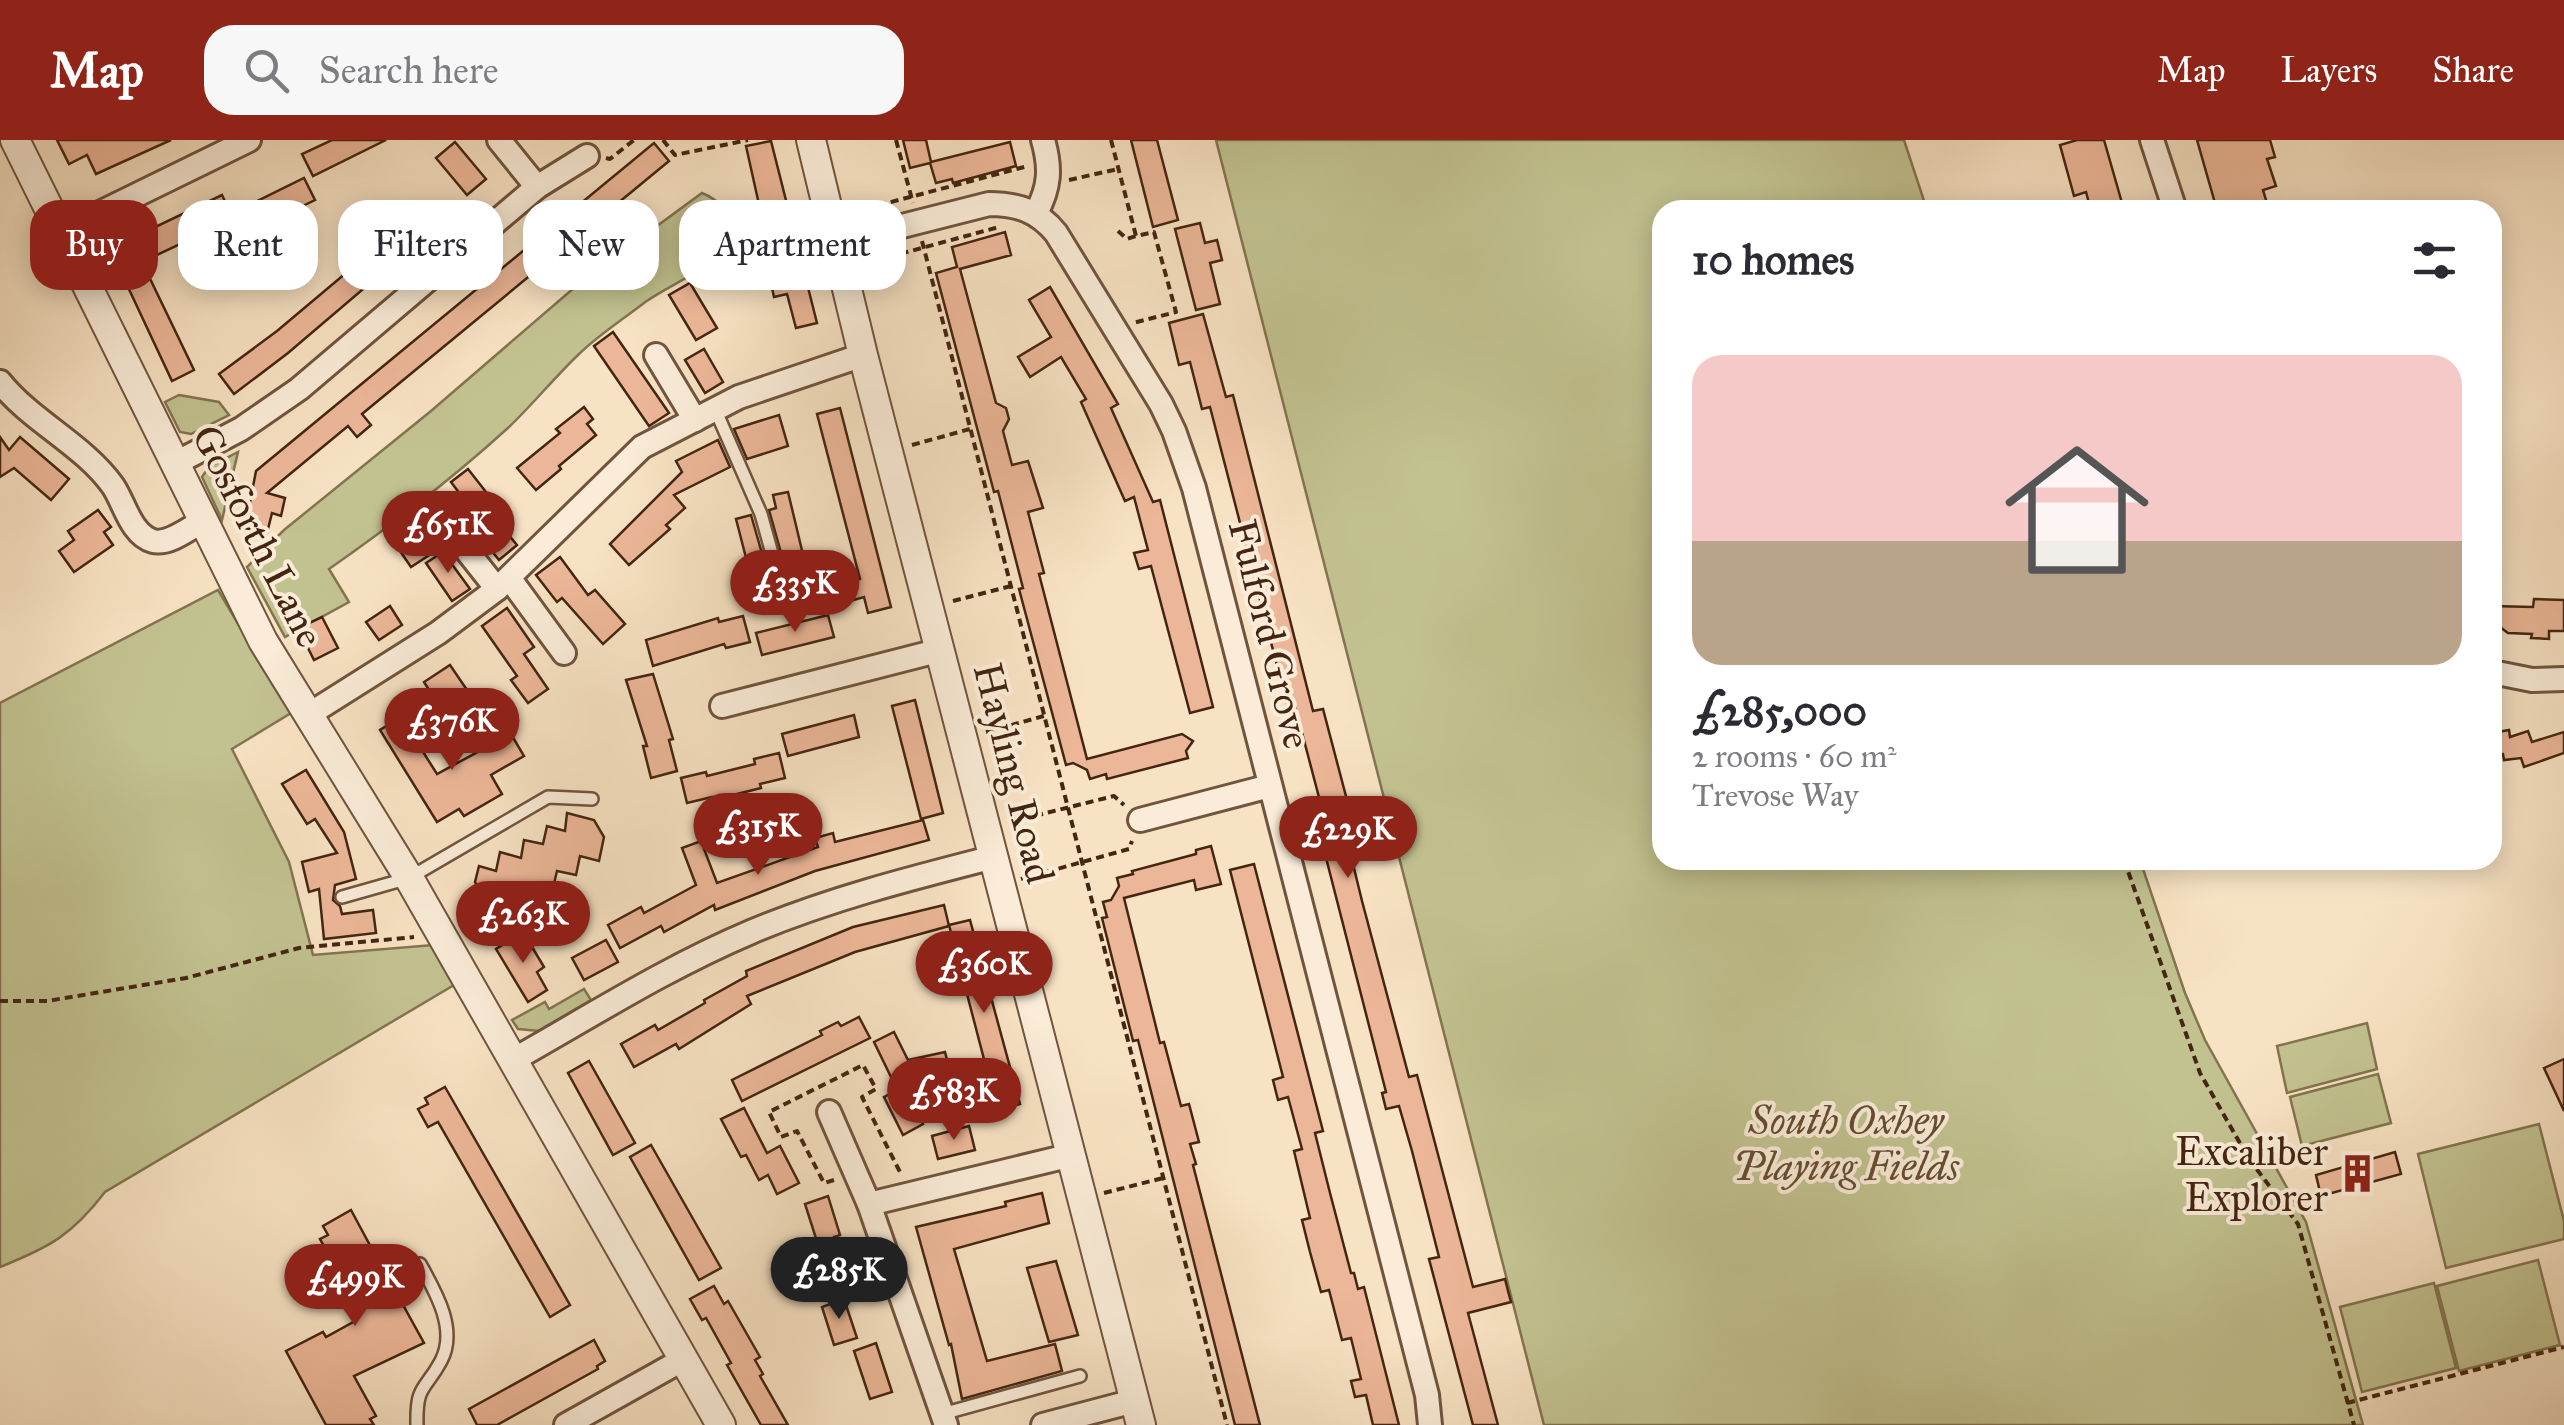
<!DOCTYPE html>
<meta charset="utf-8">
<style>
:root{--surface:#fff;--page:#f7f7f7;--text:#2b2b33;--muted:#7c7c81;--accent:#8f2418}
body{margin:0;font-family:"IM FELL Great Primer",serif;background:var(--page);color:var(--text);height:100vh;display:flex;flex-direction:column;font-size:38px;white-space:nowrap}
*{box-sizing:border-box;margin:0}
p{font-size:32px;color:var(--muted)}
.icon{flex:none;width:55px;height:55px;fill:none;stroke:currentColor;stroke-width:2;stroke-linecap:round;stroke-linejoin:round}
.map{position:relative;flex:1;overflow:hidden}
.panel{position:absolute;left:1652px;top:60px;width:850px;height:670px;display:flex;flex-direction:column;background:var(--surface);border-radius:30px;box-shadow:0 5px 25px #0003}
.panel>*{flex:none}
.banner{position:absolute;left:30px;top:60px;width:950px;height:90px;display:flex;gap:20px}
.price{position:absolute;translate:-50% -85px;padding:0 22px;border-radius:35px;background:var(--accent);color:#fff;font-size:32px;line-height:65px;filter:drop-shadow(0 2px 5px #0008)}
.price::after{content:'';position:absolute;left:50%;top:60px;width:30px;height:22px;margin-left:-15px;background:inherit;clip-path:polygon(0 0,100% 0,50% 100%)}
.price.selected{background:#222;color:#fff}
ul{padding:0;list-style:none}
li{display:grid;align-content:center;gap:20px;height:530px;padding:0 40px}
li span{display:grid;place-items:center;height:310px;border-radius:30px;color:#555}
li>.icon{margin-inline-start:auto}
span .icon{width:180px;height:180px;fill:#fffc;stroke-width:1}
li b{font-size:42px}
h2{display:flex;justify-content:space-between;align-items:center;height:120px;padding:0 40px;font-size:42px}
.chip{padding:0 35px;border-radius:30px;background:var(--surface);box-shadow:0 5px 25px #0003;font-size:35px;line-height:90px}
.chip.selected{background:var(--accent);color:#fff}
header{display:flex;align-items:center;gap:60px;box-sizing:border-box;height:140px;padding:0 50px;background:var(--accent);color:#fff}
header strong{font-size:48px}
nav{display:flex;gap:55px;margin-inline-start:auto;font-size:35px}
.search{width:700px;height:90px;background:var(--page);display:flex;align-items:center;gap:25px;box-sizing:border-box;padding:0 35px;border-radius:30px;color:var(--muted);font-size:38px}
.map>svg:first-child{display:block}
.green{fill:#c2c290;stroke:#837450;stroke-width:2.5}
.building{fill:#ecb798;stroke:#442511;stroke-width:2.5}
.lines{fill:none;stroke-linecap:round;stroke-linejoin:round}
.service-casing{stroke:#71543e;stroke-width:16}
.minor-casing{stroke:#71543e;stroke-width:28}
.tertiary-casing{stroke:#71543e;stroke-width:32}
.path{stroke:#442511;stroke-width:4;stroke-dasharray:8 5;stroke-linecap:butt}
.service{stroke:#faecd8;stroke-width:11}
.minor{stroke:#faecd8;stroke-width:22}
.tertiary{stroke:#faecd8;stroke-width:28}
.labels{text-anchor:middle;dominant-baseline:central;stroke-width:8;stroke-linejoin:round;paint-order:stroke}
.street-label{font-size:40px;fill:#442511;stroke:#faecd8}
.park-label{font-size:40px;font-style:italic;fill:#644c31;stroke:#faecd8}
.poi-label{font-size:40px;fill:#442511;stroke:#faecd8;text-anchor:end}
</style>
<header>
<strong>Map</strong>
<div class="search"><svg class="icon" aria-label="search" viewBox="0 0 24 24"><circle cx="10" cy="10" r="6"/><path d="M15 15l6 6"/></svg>Search here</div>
<nav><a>Map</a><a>Layers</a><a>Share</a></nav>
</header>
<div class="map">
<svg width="2564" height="1285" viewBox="0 0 2564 1285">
<rect width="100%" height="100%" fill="#f7e2c3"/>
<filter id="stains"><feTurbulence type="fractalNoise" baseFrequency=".002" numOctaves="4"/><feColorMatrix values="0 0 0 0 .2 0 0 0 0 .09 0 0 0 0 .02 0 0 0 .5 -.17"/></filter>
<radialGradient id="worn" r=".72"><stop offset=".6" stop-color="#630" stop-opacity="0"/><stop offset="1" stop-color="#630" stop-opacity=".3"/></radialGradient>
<!-- green -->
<g class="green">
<polygon points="1216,0 1904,0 1927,70 1662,70 1662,720 2140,720 2185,853 2205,900 2306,1082 2363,1285 1544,1285"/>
<path d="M702,53C717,59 736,75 732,93C725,124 668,145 644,163C622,180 597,196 578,215C554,238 533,264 509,287C452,339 392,385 329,429L349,462L285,497L247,427L284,390L431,271L582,141Z"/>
<polygon points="179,255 219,262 229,275 191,294 180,292 165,262"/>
<polygon points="238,312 222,380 202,337 209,327"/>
<path d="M218,450L291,573L232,609L289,722L313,815L433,805L454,845L105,1052C72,1095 50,1107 0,1127V563Z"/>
<polygon points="584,849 591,860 539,891 518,889 512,880 545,862 549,869"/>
<polygon points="2367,883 2377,929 2287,953 2277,906"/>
<polygon points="2378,934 2391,983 2302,1006 2290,957"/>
<polygon points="2539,984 2564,1081 2564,1099 2446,1128 2418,1014"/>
<polygon points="2538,1120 2560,1205 2459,1231 2437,1146"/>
<polygon points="2434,1143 2456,1228 2362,1252 2340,1167"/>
</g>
<!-- building -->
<g class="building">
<polygon points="57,0 171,0 96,34 87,15 69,24"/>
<polygon points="332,0 386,0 313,36 302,14"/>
<polygon points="903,0 926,0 931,22 1010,2 1016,26 953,43 952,39 936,43 930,23 910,28"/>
<polygon points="1131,0 1157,0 1178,80 1153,87"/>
<polygon points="2077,0 2104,0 2124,70 2091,70 2086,52 2074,56 2060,5"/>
<polygon points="2197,0 2270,0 2275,17 2267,19 2276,46 2263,50 2269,70 2217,70"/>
<polygon points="771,1 817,183 796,188 787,154 774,157 770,139 782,136 773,101 762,104 756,80 762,78 746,6"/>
<polygon points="455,2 486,39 467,55 436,18"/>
<polygon points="654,3 669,21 362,274 371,285 357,297 348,286 267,353 285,358 281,376 272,373 267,393 245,388 256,331"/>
<polygon points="304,38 315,60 249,92 239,70"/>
<polygon points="222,55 237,87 218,96 214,88 142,122 194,230 172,241 120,130 139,121 128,100"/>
<polygon points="428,64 443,81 288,213 234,254 219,234 277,191"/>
<polygon points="1200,83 1205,103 1217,100 1222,120 1210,123 1220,164 1196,170 1175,89"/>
<polygon points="1005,92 1011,115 960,129 996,263 1006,268 1009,279 1003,291 1012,325 1028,321 1043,368 1028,372 1044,433 1039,434 1087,619 1182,594 1193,601 1186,611 1188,618 1107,639 1106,634 1090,639 1087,630 1073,623 1066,625 1019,449 1023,448 1005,378 998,351 994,352 936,133 957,127 952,107"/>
<polygon points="690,143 717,188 696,200 669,155"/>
<polygon points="1050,147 1118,264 1111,268 1153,362 1160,360 1213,567 1190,573 1151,426 1139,429 1134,413 1148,410 1134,357 1125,361 1081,262 1086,259 1061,217 1030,237 1018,217 1051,197 1029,160"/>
<polygon points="1203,174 1226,257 1233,255 1313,571 1323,569 1362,717 1352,720 1362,761 1409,937 1417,935 1473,1147 1505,1139 1508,1151 1511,1162 1468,1173 1498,1285 1473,1285 1429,1119 1439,1117 1412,1011 1399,966 1386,969 1382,953 1386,952 1323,706 1331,703 1295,566 1288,568 1210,267 1202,269 1190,222 1179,225 1169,183"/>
<polygon points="613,192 669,273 649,286 594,206"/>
<polygon points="704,209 723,242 705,253 685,220"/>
<polygon points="584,267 593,279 587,284 596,295 559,326 561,329 536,350 517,328 560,293 556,289"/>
<polygon points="840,268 891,467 868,473 864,457 818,470 813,453 860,439 817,274"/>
<polygon points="779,275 788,306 747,319 734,289"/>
<polygon points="0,297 9,310 20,297 69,339 51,360 14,328 0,337"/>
<polygon points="718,300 730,327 674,355 685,368 666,385 670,389 629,425 610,404 682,332 676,321"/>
<polygon points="468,329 486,352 469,366 451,342"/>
<polygon points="788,352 805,423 785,427 769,370 776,368 773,355"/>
<polygon points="98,370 111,387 104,392 113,405 74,432 59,411 74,400 68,391"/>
<polygon points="492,375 517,405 499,420 474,389"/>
<polygon points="751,375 767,431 751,437 736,379"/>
<polygon points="405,380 431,414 411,427 387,392"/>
<polygon points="443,412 470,449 452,461 426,423"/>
<polygon points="560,417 588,455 595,450 625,484 603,504 562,458 557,462 536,435"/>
<polygon points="2534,459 2564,460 2564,491 2549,491 2549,499 2531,498 2532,494 2508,493 2492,481 2492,466 2533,467"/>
<polygon points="390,466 402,485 379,500 366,482"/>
<polygon points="507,468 534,507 524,514 548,549 528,563 511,540 517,536 482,486"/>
<polygon points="828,475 834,497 762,515 756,493"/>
<polygon points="743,476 750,502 726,508 724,504 653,526 646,500 718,478 719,482"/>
<polygon points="322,477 338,508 314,520 303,498 310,494 305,485"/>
<polygon points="450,525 467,550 454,559 459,567 442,578 429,558 433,556 424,542"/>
<polygon points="653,534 673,599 669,600 677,631 651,638 643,606 647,606 626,540"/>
<polygon points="915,560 943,673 921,679 892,566"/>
<polygon points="854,575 859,597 788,616 782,594"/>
<polygon points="401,577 437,634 511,594 524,616 491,635 502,654 464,676 459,669 437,682 380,590"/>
<polygon points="2509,590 2510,597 2528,591 2532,602 2564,592 2564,613 2524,627 2521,618 2504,620 2503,614 2492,615 2492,593"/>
<polygon points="779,613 785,638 760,644 761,648 713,660 712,657 687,663 681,638 706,632 707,636 755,624 754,619"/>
<polygon points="306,630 344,692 356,739 335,745 333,760 340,766 342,774 373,770 376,793 324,799 319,749 309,752 302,722 337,713 315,679 307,684 282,644"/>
<polygon points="567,673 594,680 604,697 599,721 580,716 576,735 557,731 553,748 535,744 531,761 479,749 475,742 479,726 496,731 500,712 521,718 524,700 543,704 547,686 565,691"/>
<polygon points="923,680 929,700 815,731 715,770 714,765 664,792 661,786 620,808 608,785 641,767 644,773 696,745 682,708 701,701 717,743 818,707 815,698 833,693 835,702"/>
<polygon points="1211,706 1221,744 1196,750 1194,740 1124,758 1160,903 1164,902 1181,966 1189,964 1199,1002 1190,1004 1196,1024 1193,1025 1260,1285 1235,1285 1138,900 1133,901 1102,778 1107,777 1103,762 1111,760 1119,746 1117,738 1133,734 1132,731 1196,714 1196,710"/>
<polygon points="1254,724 1323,991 1315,993 1330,1053 1351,1133 1354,1133 1358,1149 1364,1147 1399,1285 1373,1285 1366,1255 1355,1257 1351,1241 1361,1239 1351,1198 1342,1200 1329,1150 1321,1152 1310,1112 1302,1080 1310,1078 1294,1011 1302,1009 1288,957 1278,960 1273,940 1283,937 1230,730"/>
<polygon points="944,765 949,786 855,812 747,856 751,864 679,909 676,904 634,927 621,904 655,885 658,890 705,863 704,860 747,836 746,831 853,787"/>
<polygon points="970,780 1020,964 997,969 949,785"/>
<polygon points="523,792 544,827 537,832 547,850 528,862 496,809"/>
<polygon points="606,800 618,822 584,840 572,818"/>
<polygon points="859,877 870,898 742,961 732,940 822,895 820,891 838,882 841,886"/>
<polygon points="894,892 908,920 945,912 949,928 892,939 874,902"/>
<polygon points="2564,919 2564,971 2544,928"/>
<polygon points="589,921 635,1003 613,1015 568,933"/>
<polygon points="445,947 570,1165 550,1177 438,982 428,987 418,969 428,964 425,958"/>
<polygon points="904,947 923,984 903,995 884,957"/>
<polygon points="744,968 767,1013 780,1006 799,1043 777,1054 768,1035 759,1040 746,1015 741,1017 721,979"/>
<polygon points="969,986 975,1010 938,1019 932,996"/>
<polygon points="651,1005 721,1128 699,1140 630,1017"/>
<polygon points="2395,1012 2401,1034 2321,1056 2316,1035"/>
<polygon points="1042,1053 1049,1083 954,1109 987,1221 1055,1204 1062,1231 962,1259 951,1204 949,1205 916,1087 1006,1066 1005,1062"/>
<polygon points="828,1056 840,1095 834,1097 850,1147 827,1155 814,1116 821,1114 805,1064"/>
<polygon points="351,1070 387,1137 395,1132 410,1159 402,1163 424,1203 354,1236 376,1276 370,1279 374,1285 326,1285 286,1211 323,1192 326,1197 355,1181 335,1143 342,1139 320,1099 328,1095 323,1086"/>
<polygon points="1056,1121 1078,1195 1049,1202 1027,1128"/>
<polygon points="714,1146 724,1164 728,1161 760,1217 755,1220 763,1234 760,1236 788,1285 761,1285 727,1225 731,1223 706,1178 702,1180 690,1159"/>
<polygon points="844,1159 857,1198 834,1205 822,1167"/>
<polygon points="594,1200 605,1221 597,1226 598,1229 497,1285 477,1285 469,1269"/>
<polygon points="876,1203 892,1252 870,1259 854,1211"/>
</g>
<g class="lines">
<defs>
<g id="service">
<polyline points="715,269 761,374 776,428"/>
<polyline points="342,757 409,738 548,657 592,659"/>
<polyline points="942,1274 1080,1236"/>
<path d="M417,1285C416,1244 425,1251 441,1221C458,1189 435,1151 420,1124"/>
</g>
<g id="minor">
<polyline points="499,0 537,47"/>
<polyline points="2152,0 2175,70"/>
<path d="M1036,73C1050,47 1051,28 1043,0"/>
<polyline points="61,92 249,0"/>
<path d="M835,103L989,64C1018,64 1038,71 1056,93L1161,264L1174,291L1194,348L1427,1255L1430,1285"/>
<polyline points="656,215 695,280"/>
<path d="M0,242C32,282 84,305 113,346C124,362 131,395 153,401C168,405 189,389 202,381"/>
<polyline points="174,324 241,289 299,249 537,47 587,16"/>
<polyline points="436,372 497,449"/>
<polyline points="510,439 564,513"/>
<polyline points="2492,532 2532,540 2564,539"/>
<polyline points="722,566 941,510"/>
<polyline points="308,575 438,493 497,449 642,307 739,257 863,215"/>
<polyline points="1140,680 1270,646"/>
<path d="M513,920C591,876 668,827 751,792C829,759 912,738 994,717"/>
<polyline points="829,972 869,1064"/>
<polyline points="566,1285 684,1219"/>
<polyline points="946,1285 869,1064 1072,1015"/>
<polyline points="1043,1285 1134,1261"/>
</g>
<g id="tertiary">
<polyline points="15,0 263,501 409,738 721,1285"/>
<polyline points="811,0 863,215 1141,1285"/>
</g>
</defs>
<!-- service casing -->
<use href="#service" class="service-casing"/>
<!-- minor casing -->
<use href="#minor" class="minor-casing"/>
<!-- tertiary casing -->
<use href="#tertiary" class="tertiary-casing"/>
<!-- path -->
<g class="path">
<polyline points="663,0 675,15 748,0"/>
<polyline points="896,0 913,63"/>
<polyline points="1111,0 1136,96 1154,92 1176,172 1133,183"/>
<polyline points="606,18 610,19 634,0"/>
<polyline points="1069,40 1118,29"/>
<polyline points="853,72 1028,26"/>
<polyline points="1118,91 1127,99 1136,96"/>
<polyline points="922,101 1227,1285"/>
<polyline points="863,124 999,87"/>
<polyline points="912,305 970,289"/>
<polyline points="953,461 1011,446"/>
<polyline points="986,592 1044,576"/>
<polyline points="1010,682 1114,656 1124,665"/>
<polyline points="2124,720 2200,933 2249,1019 2298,1084 2354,1285"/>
<polyline points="1021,739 1129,709 1132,701"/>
<polyline points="0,861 47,861 186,838 299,808 414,797"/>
<polyline points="834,1040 824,1043 797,991 781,997 769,972 863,925 876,949 862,957 902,1036"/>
<polyline points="1104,1053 1163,1038"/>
<polyline points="2347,1263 2564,1207"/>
</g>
<!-- service -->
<use href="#service" class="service"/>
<!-- minor -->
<use href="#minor" class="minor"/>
<!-- tertiary -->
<use href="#tertiary" class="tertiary"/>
</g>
<!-- icons -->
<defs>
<symbol id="building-bare" viewBox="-9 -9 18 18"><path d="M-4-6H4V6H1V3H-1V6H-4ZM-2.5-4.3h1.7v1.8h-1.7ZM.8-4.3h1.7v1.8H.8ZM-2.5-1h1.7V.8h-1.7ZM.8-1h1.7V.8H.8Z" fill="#8f2418" stroke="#faecd8" stroke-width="2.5" paint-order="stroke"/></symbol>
</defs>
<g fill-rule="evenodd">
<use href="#building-bare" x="2330" y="1006" width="55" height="55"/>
</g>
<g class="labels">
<!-- street labels -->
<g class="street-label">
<text transform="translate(258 396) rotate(63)">Gosforth Lane</text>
<text transform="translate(1270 494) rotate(76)">Fulford Grove</text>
<text transform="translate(1014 633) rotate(76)">Hayling Road</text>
</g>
<!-- park labels -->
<g class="park-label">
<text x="1846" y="980">South Oxhey<tspan x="1846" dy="46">Playing Fields</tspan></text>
</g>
<!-- poi labels -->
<g class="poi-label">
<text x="2328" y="1011">Excaliber<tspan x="2328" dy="46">Explorer</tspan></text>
</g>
</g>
<rect width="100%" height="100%" filter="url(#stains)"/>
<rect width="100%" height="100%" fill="url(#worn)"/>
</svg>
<b class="price" style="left:448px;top:436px">£651K</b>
<b class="price" style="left:795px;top:495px">£335K</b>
<b class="price" style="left:452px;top:633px">£376K</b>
<b class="price" style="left:758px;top:738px">£315K</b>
<b class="price" style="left:1348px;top:741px">£229K</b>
<b class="price" style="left:523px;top:826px">£263K</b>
<b class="price" style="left:984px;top:876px">£360K</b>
<b class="price" style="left:954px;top:1003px">£583K</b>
<b class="price selected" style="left:839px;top:1182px">£285K</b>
<b class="price" style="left:355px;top:1189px">£499K</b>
<div class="banner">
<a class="chip selected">Buy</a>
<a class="chip">Rent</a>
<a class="chip">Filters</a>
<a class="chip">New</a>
<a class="chip">Apartment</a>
</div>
<section class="panel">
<h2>10 homes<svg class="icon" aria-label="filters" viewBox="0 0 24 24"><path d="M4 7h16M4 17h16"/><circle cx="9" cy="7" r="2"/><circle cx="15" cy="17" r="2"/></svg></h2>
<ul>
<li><span style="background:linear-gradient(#f6c9c9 60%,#b9a48a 0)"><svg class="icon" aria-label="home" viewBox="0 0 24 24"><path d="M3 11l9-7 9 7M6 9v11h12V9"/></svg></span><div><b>£285,000</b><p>2 rooms · 60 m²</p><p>Trevose Way</p></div></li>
</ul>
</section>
</div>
